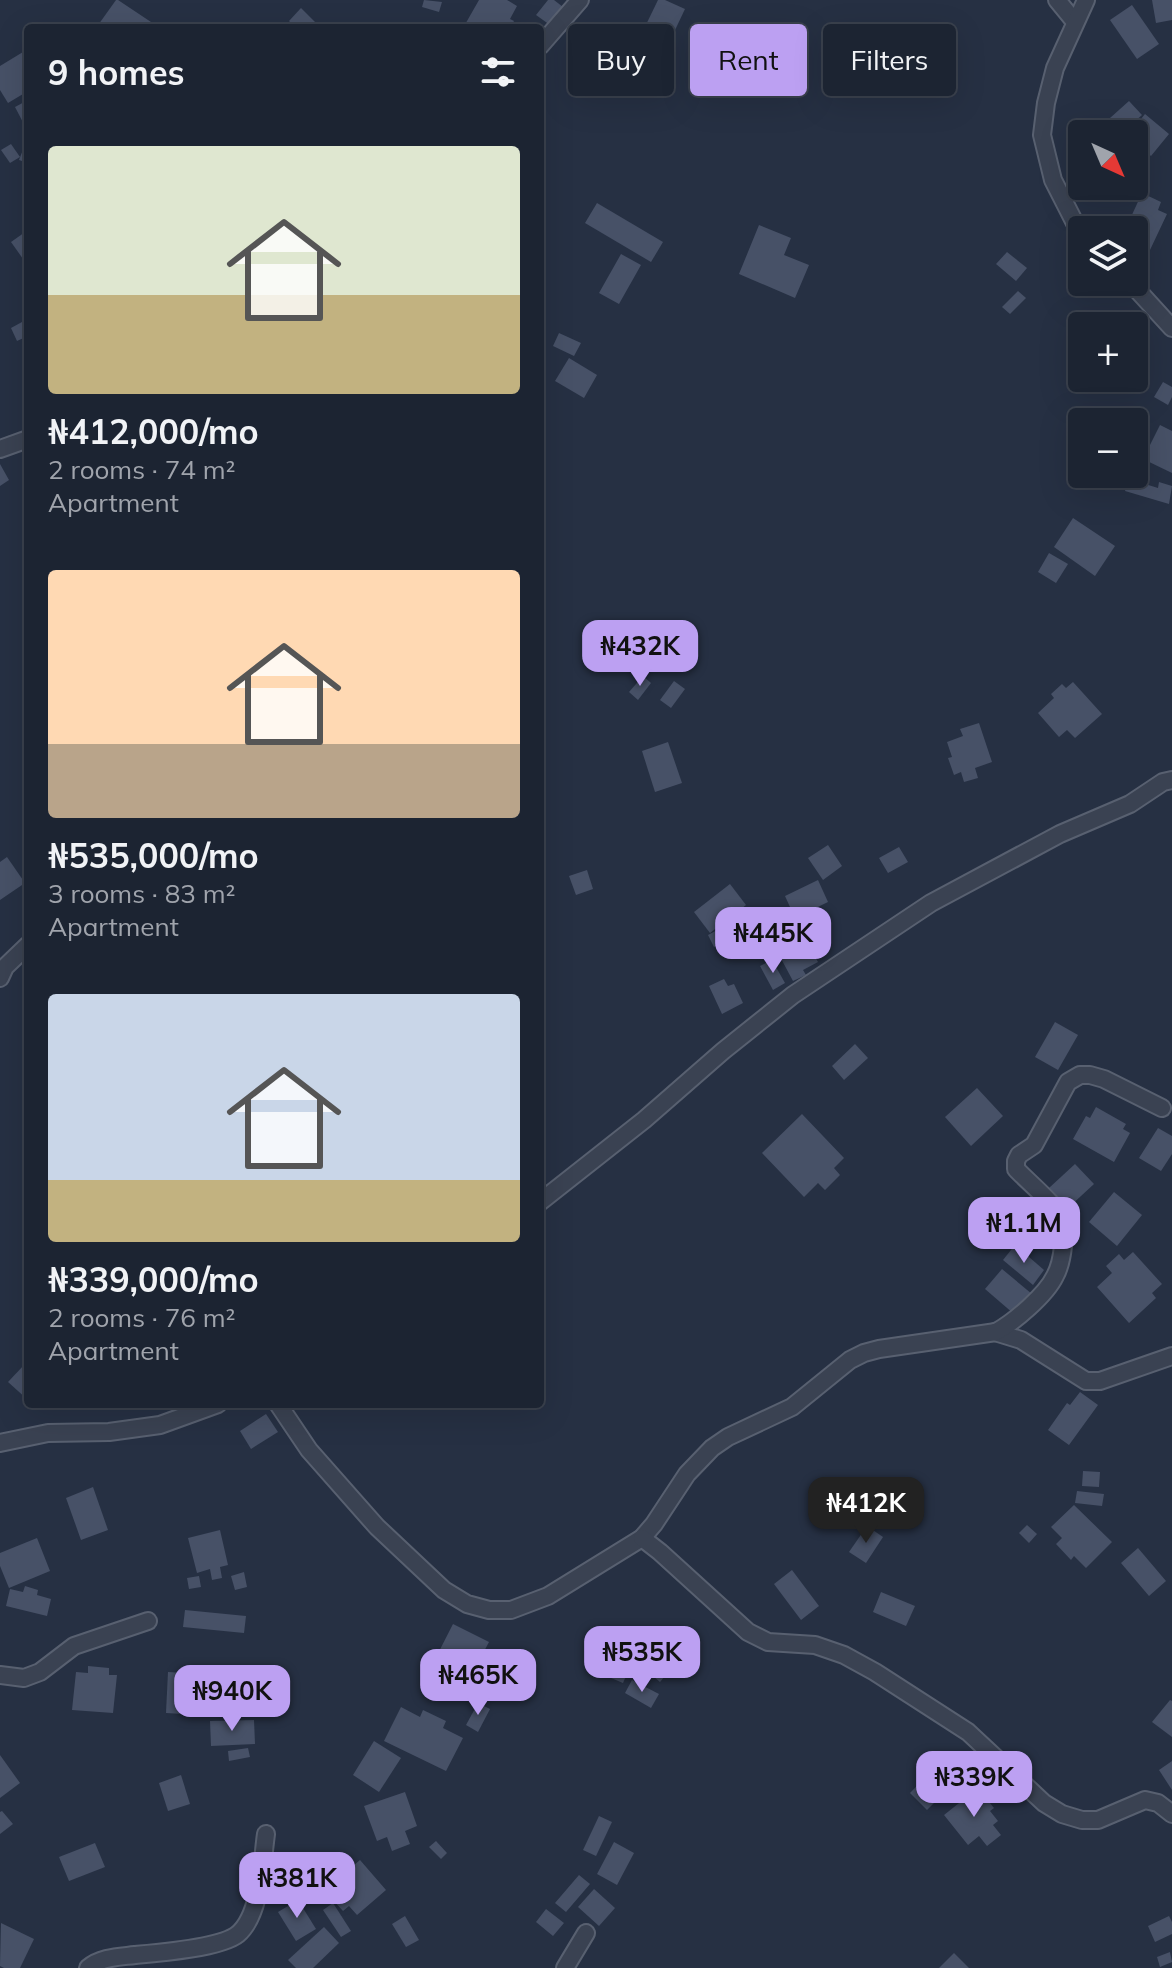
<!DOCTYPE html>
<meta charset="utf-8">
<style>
:root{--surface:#1c2432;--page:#252c3a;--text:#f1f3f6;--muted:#a0a4ac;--line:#3a414d;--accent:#bca0f2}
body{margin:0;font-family:Mulish,sans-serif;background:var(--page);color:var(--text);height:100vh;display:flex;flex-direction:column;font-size:30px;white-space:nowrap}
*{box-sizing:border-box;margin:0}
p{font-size:26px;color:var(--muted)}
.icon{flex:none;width:44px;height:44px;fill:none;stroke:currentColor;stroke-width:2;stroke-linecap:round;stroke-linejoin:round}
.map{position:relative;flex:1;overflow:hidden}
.side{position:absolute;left:24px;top:24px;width:520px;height:1384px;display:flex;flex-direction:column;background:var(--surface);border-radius:8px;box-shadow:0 8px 32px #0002,0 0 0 2px var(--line)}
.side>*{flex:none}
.banner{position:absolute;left:568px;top:24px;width:484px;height:72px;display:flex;gap:16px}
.needle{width:52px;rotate:136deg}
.fabs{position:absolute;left:1068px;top:120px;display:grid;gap:16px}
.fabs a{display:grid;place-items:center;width:80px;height:80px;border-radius:8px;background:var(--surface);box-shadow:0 8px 32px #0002,0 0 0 2px var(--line);font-size:40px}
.price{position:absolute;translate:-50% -68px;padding:0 18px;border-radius:16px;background:var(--accent);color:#111;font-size:26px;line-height:52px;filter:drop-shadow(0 2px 4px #0008)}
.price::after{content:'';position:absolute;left:50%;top:48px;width:24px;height:18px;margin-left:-12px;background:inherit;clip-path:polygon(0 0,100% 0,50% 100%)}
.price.selected{background:#222;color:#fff}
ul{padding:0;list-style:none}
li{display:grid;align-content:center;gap:16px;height:424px;padding:0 24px}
li span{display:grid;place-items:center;height:248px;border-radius:8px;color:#555}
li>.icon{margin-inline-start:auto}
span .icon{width:144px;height:144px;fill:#fffc;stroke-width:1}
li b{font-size:34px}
h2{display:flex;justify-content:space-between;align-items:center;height:96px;padding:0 24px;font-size:34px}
.pill{padding:0 28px;border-radius:8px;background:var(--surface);box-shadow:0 8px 32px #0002,0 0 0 2px var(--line);font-size:28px;line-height:72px}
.pill.selected{background:var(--accent);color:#111}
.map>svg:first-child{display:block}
.building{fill:#475167}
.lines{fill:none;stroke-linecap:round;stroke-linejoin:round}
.street-casing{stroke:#586070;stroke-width:20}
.street{stroke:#3a4252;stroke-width:16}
</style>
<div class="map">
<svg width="1172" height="1968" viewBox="0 0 1172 1968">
<rect width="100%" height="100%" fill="#263043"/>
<!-- building -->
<g class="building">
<polygon points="116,0 118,0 160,28 96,28"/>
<polygon points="424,0 442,2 439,12 422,7"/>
<polygon points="479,0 507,0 517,6 510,19 514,21 510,28 463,28"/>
<polygon points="548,0 554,0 563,7 550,25 536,15"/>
<polygon points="658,0 665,0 685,9 667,47 641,35"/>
<polygon points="1152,0 1172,0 1172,20 1156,23"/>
<polygon points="1132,5 1159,44 1137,59 1110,20"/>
<polygon points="301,8 321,28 296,28 289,21"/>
<polygon points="23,52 28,60 28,91 8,103 0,90 0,66"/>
<polygon points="28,100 28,132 15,107"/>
<polygon points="1129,101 1142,115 1123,132 1110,118"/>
<polygon points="1145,114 1169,134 1151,156 1134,141 1134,134 1129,134"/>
<polygon points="26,142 28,143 28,163 19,160"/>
<polygon points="11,144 20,157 10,163 1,150"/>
<polygon points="1142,193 1161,202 1158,210 1167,214 1150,250 1134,243 1134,230 1125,230"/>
<polygon points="597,203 663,242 651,262 585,223"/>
<polygon points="759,225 791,238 784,255 809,265 795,298 739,274"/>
<polygon points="28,230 28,266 11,242"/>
<polygon points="1007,252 1027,268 1016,281 996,264"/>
<polygon points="621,254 641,265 619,304 599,293"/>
<polygon points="1018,291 1026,298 1010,314 1002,307"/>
<polygon points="22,322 28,336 17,341 11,328"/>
<polygon points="559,333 581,343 574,356 553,346"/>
<polygon points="569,358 597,375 584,398 555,381"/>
<polygon points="1163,382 1172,387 1172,397 1168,405 1154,397"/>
<polygon points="1132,415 1147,424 1134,446 1134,422 1128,422"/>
<polygon points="1160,425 1172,431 1172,473 1143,459"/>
<polygon points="0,464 9,480 0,486"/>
<polygon points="1129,479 1158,488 1159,482 1172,486 1169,504 1125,491"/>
<polygon points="1073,518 1115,546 1095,576 1054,547"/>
<polygon points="1049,553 1068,564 1056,583 1038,572"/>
<polygon points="625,631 645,651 632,665 611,645"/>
<polygon points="643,676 651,683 638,700 629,692"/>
<polygon points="674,681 685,689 671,708 660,700"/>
<polygon points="1073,682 1102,714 1075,738 1067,730 1059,737 1038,713 1054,698 1051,694 1062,684 1066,688"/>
<polygon points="979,723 992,762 975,768 978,778 964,782 961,772 954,775 948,758 952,757 947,742 963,736 960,729"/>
<polygon points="668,742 682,783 655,792 642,751"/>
<polygon points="828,845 842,866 823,880 808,858"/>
<polygon points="899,847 908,862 888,873 879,858"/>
<polygon points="7,857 25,883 0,900 0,862"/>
<polygon points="587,870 593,889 576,895 569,876"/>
<polygon points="818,880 828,902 795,918 785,896"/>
<polygon points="730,884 746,905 710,933 694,912"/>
<polygon points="721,928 727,941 714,947 708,935"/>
<polygon points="798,942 805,955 812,951 818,962 803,970 806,975 793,981 778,953"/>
<polygon points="772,960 785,983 773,990 760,966"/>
<polygon points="724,979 728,986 734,984 743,1003 722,1014 709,986"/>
<polygon points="1055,1022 1078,1035 1058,1070 1035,1057"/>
<polygon points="855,1044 868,1058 844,1080 832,1066"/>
<polygon points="977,1088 1003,1116 971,1146 945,1117"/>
<polygon points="1096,1107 1126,1124 1123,1129 1130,1133 1114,1162 1073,1139 1086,1116 1090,1118"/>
<polygon points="802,1114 844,1158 834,1168 840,1175 825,1190 818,1183 804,1197 762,1153"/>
<polygon points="1158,1128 1172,1136 1172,1154 1161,1171 1139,1158"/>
<polygon points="1075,1164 1094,1184 1068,1208 1049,1188"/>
<polygon points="1114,1192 1142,1215 1117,1246 1089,1222"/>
<polygon points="1015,1245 1044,1270 1033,1285 1003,1260"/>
<polygon points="1133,1252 1162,1284 1152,1293 1156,1298 1129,1323 1097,1287 1112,1273 1106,1266 1119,1254 1124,1260"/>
<polygon points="1002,1269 1032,1294 1014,1314 985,1289"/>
<polygon points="24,1365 28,1369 28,1400 8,1382"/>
<polygon points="1080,1392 1098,1405 1069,1445 1048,1430 1067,1403 1070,1405"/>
<polygon points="266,1414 278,1432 251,1449 240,1431"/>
<polygon points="1083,1471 1100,1472 1099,1487 1082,1486"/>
<polygon points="93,1487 108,1530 81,1540 66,1498"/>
<polygon points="1077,1491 1104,1494 1102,1506 1075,1503"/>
<polygon points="1074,1505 1112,1542 1086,1568 1074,1556 1071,1560 1056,1544 1062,1538 1051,1527"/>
<polygon points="1027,1525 1037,1534 1029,1543 1019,1533"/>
<polygon points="867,1526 883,1537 866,1563 849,1552"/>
<polygon points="220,1530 228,1565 220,1567 222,1578 212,1580 210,1569 197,1573 188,1538"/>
<polygon points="37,1538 50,1571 9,1588 0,1566 0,1553"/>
<polygon points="1138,1548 1166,1581 1149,1596 1121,1563"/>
<polygon points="792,1570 819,1606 801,1620 774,1584"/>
<polygon points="244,1572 247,1587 235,1590 231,1576"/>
<polygon points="199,1576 201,1587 189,1589 187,1578"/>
<polygon points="25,1586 38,1590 37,1595 51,1599 47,1616 6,1606 10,1589 23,1592"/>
<polygon points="881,1592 915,1606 906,1626 873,1612"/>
<polygon points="185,1610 246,1616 244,1633 183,1627"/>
<polygon points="453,1624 489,1642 472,1674 487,1681 478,1698 428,1673"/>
<polygon points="657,1629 685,1652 660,1682 632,1658"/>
<polygon points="612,1656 631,1665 623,1683 604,1675"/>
<polygon points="88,1666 109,1668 109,1675 117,1675 113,1713 72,1710 76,1672 88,1673"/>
<polygon points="168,1672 201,1674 198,1715 166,1713"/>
<polygon points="632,1680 659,1694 651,1708 625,1693"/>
<polygon points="1170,1700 1172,1701 1172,1737 1152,1722"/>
<polygon points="478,1703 490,1709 478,1732 466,1725"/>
<polygon points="401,1707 420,1717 423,1710 446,1721 443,1728 463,1738 446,1771 384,1741"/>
<polygon points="254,1720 255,1744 211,1746 210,1721"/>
<polygon points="374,1741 401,1758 379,1792 353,1775"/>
<polygon points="248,1748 250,1757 229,1761 228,1751"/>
<polygon points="0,1755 20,1783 0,1798"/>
<polygon points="1172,1761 1172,1790 1159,1770"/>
<polygon points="938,1764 955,1782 927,1810 910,1793"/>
<polygon points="181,1775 190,1804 168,1811 159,1783"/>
<polygon points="978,1788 994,1808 990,1811 998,1821 993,1825 1001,1835 987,1846 979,1836 968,1845 944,1815"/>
<polygon points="405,1792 417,1826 405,1831 410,1844 392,1851 387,1837 377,1841 364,1806"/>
<polygon points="2,1811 13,1824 0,1834 0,1812"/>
<polygon points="599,1816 612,1822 596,1856 583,1850"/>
<polygon points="436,1841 447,1853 441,1859 429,1847"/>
<polygon points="614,1842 634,1853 617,1885 597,1874"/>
<polygon points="95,1843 105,1867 69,1881 59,1857"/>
<polygon points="360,1860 386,1890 357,1915 349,1906 343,1911 332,1899 338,1893 331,1885"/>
<polygon points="579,1875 590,1884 566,1912 555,1903"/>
<polygon points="594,1889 615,1908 599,1926 578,1907"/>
<polygon points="298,1900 316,1929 296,1941 278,1912"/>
<polygon points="333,1903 351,1931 341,1937 323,1910"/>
<polygon points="546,1909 564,1923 553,1936 536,1922"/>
<polygon points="405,1916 419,1940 406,1947 392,1924"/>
<polygon points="1169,1916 1172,1922 1172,1934 1155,1942 1148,1926"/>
<polygon points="1,1923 34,1939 20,1968 4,1968 0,1966"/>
<polygon points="324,1927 339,1943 313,1968 296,1968 288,1960"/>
<polygon points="1170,1952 1172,1962 1160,1967 1157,1957"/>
<polygon points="954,1953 969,1968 939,1968"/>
</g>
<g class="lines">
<defs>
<g id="street">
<polyline points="1057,0 1075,22"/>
<polyline points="540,46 580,0"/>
<polyline points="1082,233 1077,227 1053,180 1042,135 1046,103 1055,68 1086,0"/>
<polyline points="1130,282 1172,328"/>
<polyline points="0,449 28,439"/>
<polyline points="0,978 5,967 28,945"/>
<polyline points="540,1202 644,1120 723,1051 793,995 931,903 1060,834 1130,804 1163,782 1172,780"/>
<polyline points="995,1332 1021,1340 1086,1381 1100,1381 1172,1356"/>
<path d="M278,1404L309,1450L377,1527L444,1590L467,1604L489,1610H511L548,1596L642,1538L654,1524L687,1474L712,1448L728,1437L792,1407L850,1360L864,1353L879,1349L996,1332C1014,1322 1046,1295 1055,1276C1060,1267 1062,1256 1063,1246C1064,1237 1066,1228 1063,1221C1057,1205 1028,1182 1016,1169V1161L1019,1155L1034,1145L1068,1082L1080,1075H1090L1104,1079L1162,1108"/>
<polyline points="0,1443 48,1433 109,1432 160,1425 218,1404"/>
<polyline points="642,1538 660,1552 748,1632 768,1642 815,1645 844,1655 875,1672 968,1732 1044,1803 1062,1814 1082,1820 1098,1820 1145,1800 1158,1803 1172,1814"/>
<polyline points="0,1675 24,1678 40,1672 74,1646 148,1621"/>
<path d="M88,1968C101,1957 119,1957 135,1955C158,1953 221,1948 238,1934C261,1914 262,1862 266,1834"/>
<polyline points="565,1968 586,1933"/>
</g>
</defs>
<!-- street casing -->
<use href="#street" class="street-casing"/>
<!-- street -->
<use href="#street" class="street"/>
</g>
</svg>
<div class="fabs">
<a><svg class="needle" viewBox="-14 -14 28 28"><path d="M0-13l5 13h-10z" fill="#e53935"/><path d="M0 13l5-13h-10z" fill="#a0a4ac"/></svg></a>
<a><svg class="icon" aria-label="layers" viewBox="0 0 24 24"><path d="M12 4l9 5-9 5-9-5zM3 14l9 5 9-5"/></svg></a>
<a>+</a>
<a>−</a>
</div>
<b class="price" style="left:640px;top:688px">₦432K</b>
<b class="price" style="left:773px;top:975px">₦445K</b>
<b class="price" style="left:1024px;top:1265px">₦1.1M</b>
<b class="price selected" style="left:866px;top:1545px">₦412K</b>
<b class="price" style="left:642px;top:1694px">₦535K</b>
<b class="price" style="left:478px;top:1717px">₦465K</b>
<b class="price" style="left:232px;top:1733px">₦940K</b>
<b class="price" style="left:974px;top:1819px">₦339K</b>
<b class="price" style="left:297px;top:1920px">₦381K</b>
<div class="banner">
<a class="pill">Buy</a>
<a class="pill selected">Rent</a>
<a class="pill">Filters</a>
</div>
<section class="side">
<h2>9 homes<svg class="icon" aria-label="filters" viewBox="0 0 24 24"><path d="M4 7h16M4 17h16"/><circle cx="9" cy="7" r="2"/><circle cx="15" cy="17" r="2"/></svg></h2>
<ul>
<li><span style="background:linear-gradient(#dfe7d0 60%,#c2b280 0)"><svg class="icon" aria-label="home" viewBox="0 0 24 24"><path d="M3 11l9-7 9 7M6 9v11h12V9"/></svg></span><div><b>₦412,000/mo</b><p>2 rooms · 74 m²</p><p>Apartment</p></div></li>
<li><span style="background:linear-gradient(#ffd9b3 70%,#b9a48a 0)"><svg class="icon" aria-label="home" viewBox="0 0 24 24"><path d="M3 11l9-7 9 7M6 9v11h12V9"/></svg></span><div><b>₦535,000/mo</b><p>3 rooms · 83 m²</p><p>Apartment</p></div></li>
<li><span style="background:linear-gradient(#c9d6e8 75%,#c2b280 0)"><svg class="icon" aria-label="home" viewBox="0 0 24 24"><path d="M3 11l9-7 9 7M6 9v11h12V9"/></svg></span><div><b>₦339,000/mo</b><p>2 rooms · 76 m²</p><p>Apartment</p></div></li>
</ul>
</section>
</div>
